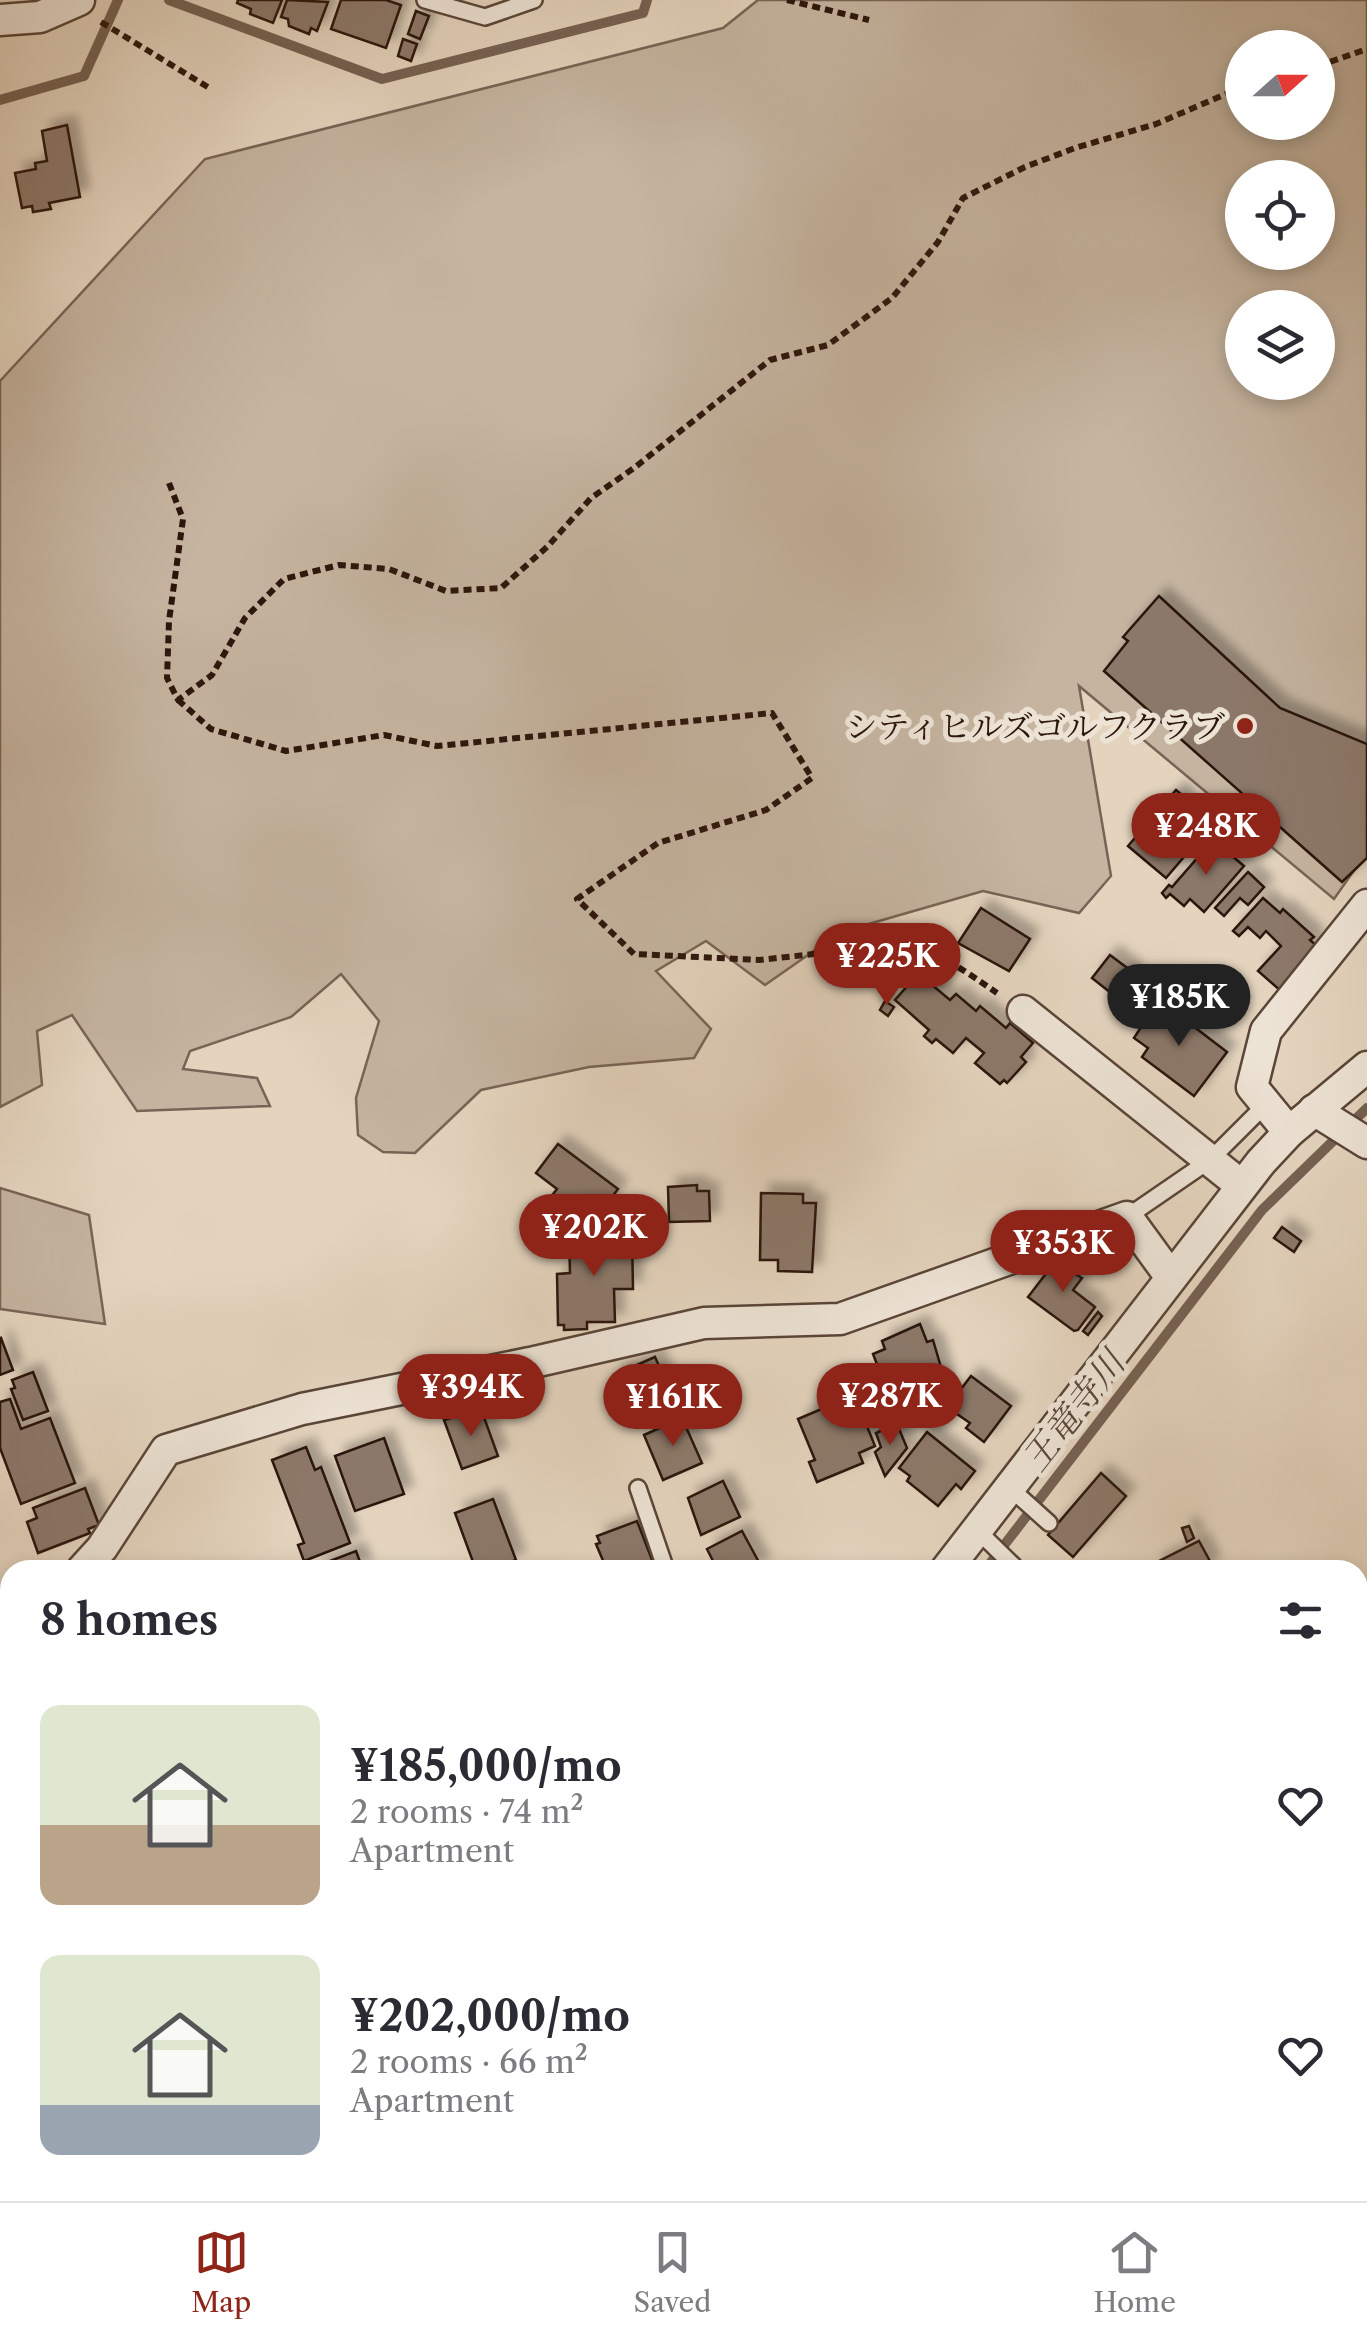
<!DOCTYPE html>
<meta charset="utf-8">
<style>
:root{--surface:#fff;--page:#f2f2f3;--text:#2b2b33;--muted:#7c7c81;--line:#e1e1e2;--accent:#8f2418}
body{margin:0;font-family:"Libre Caslon Text","Noto Serif JP",serif;background:var(--page);color:var(--text);height:100vh;display:flex;flex-direction:column;font-size:38px;white-space:nowrap}
*{box-sizing:border-box;margin:0}
p{font-size:32px;color:var(--muted)}
.icon{flex:none;width:55px;height:55px;fill:none;stroke:currentColor;stroke-width:2;stroke-linecap:round;stroke-linejoin:round}
.map{position:relative;flex:1;overflow:hidden}
.panel{position:absolute;left:0px;top:1560px;width:1368px;height:642px;display:flex;flex-direction:column;background:var(--surface);border-radius:30px 30px 0 0;box-shadow:0 5px 15px #0003}
.panel>*{flex:none}
.needle{width:65px;rotate:69deg}
.buttons{position:absolute;left:1225px;top:30px;display:grid;gap:20px}
.buttons a{display:grid;place-items:center;width:110px;height:110px;border-radius:50%;background:var(--surface);box-shadow:0 5px 15px #0003;font-size:50px}
.price{position:absolute;translate:-50% -85px;padding:0 22px;border-radius:35px;background:var(--accent);color:#fff;font-size:32px;line-height:65px;filter:drop-shadow(0 2px 5px #0008)}
.price::after{content:'';position:absolute;left:50%;top:60px;width:30px;height:22px;margin-left:-15px;background:inherit;clip-path:polygon(0 0,100% 0,50% 100%)}
.price.active{background:#222;color:#fff}
ul{padding:0;list-style:none}
li{display:flex;align-items:center;gap:30px;height:250px;padding:0 40px}
li span{display:grid;place-items:center;flex:none;width:280px;height:200px;border-radius:20px;color:#555}
li>.icon{margin-inline-start:auto}
span .icon{width:120px;height:120px;fill:#fffc;stroke-width:1}
li b{font-size:42px}
h2{display:flex;justify-content:space-between;align-items:center;height:120px;padding:0 40px;font-size:42px}
.tab-bar{display:flex;justify-content:space-around;align-items:center;height:140px;border-top:2px solid var(--line);background:var(--surface);font-size:28px;color:var(--muted)}
.tab-bar a{display:grid;justify-items:center;gap:5px}
.tab-bar .active{color:var(--accent)}
.map>svg:first-child{display:block}
.green{fill:#c5b4a0;stroke:#786456;stroke-width:2.5;fill-rule:evenodd}
.water{fill:#a59381;stroke:#756152;stroke-width:2.5}
.lines{fill:none;stroke-linecap:round;stroke-linejoin:round}
.stream{stroke:#756152;stroke-width:10}
.building{fill:#8c7869;stroke:#2c150c;stroke-width:2.5;filter:url(#shadow)}
.service-casing{stroke:#5a4538;stroke-width:20}
.minor-casing{stroke:#5a4538;stroke-width:35}
.path{stroke:#2c150c;stroke-width:6;stroke-dasharray:8 5;stroke-linecap:butt}
.service{stroke:#ede3d5;stroke-width:15}
.minor{stroke:#ede3d5;stroke-width:30}
.poi-dot{fill:#8f2418;stroke:#ede3d5;stroke-width:4}
.labels{text-anchor:middle;dominant-baseline:central;stroke-width:10;stroke-linejoin:round;paint-order:stroke}
.poi-label{font-size:32px;fill:#2c150c;stroke:#ede3d5;text-anchor:end}
.water-label{font-size:35px;font-style:italic;fill:#5c473b;stroke:#ede3d5}
</style>
<div class="map">
<svg width="1367" height="2201" viewBox="0 0 1367 2201">
<defs>
<filter id="shadow"><feDropShadow dx="9" dy="-9" stdDeviation="5" flood-color="#0004"/></filter>
</defs>
<rect width="100%" height="100%" fill="#e4d4be"/>
<filter id="stains"><feTurbulence type="fractalNoise" baseFrequency=".002" numOctaves="4"/><feColorMatrix values="0 0 0 0 .2 0 0 0 0 .09 0 0 0 0 .02 0 0 0 .5 -.17"/></filter>
<radialGradient id="worn" r=".72"><stop offset=".6" stop-color="#630" stop-opacity="0"/><stop offset="1" stop-color="#630" stop-opacity=".3"/></radialGradient>
<!-- green -->
<g class="green">
<path d="M758,0H1367V852L1334,899L1079,686L1111,876L1079,913L983,891L841,932L765,985L706,941L656,971L711,1029L694,1058L589,1067L481,1090L415,1153L383,1152L358,1135L356,1098L379,1021L341,974L291,1017L190,1051L183,1069L257,1078L270,1106L137,1111L72,1015L37,1031L42,1085L0,1107V381L205,159L723,28ZM1242,48H1318V122H1242ZM1242,178H1318V252H1242ZM1242,308H1318V382H1242Z"/>
<polygon points="0,1188 89,1215 105,1324 0,1309"/>
<polygon points="1358,2039 1367,2048 1367,2201 977,2201 975,2193 1358,2192"/>
</g>
<!-- water -->
<polygon class="water" points="1016,2193 1092,2193 1100,2201 1022,2201"/>
<g class="lines">
<!-- stream -->
<g class="stream">
<polyline points="169,0 382,79 643,13 647,0"/>
<polyline points="0,100 84,76 118,0"/>
<polyline points="985,1570 1262,1210 1367,1108"/>
<polyline points="406,2201 418,2192"/>
</g>
</g>
<!-- building -->
<g class="building">
<polygon points="238,0 282,0 273,23 250,14 251,9 237,3"/>
<polygon points="287,0 328,2 317,31 311,28 309,34 289,26 288,19 281,17"/>
<polygon points="341,0 386,0 401,5 386,48 331,29"/>
<polygon points="416,11 429,16 420,39 408,34"/>
<polygon points="403,39 417,44 411,61 398,56"/>
<polygon points="67,125 80,197 49,203 51,209 33,212 32,206 22,208 15,173 36,169 35,163 47,161 42,131"/>
<polygon points="1159,596 1280,708 1367,744 1367,858 1342,882 1104,671 1128,641 1123,637"/>
<polygon points="1176,790 1187,799 1179,808 1206,831 1166,878 1128,846"/>
<polygon points="1213,840 1244,866 1204,912 1190,899 1184,906 1170,894 1166,898 1162,893 1169,885 1172,887"/>
<polygon points="1248,872 1264,887 1248,905 1240,898 1224,916 1215,908"/>
<polygon points="1263,898 1280,913 1283,909 1314,937 1310,940 1317,946 1292,973 1295,977 1282,992 1258,971 1281,946 1266,931 1260,938 1248,927 1239,936 1233,931"/>
<polygon points="981,908 1030,939 1009,971 958,943"/>
<polygon points="879,952 885,958 866,977 860,970"/>
<polygon points="1110,955 1134,973 1116,997 1092,978"/>
<polygon points="913,969 950,1000 956,994 976,1011 980,1006 1006,1028 1010,1023 1033,1043 1021,1057 1026,1062 1007,1083 1004,1080 1000,1084 975,1063 984,1053 966,1038 953,1053 936,1039 932,1043 924,1036 929,1030 895,1000 909,984 904,980"/>
<polygon points="885,1001 894,1007 888,1016 880,1010"/>
<polygon points="1163,1003 1227,1052 1194,1096 1142,1057 1148,1048 1134,1038 1156,1004 1160,1007"/>
<polygon points="558,1144 618,1189 601,1212 597,1208 580,1224 563,1212 567,1206 553,1194 557,1189 536,1173"/>
<polygon points="697,1185 697,1191 709,1191 710,1221 669,1222 668,1187"/>
<polygon points="761,1193 803,1194 803,1203 816,1203 812,1272 778,1271 778,1260 760,1260"/>
<polygon points="1282,1227 1301,1241 1294,1252 1274,1238"/>
<polygon points="632,1235 633,1289 614,1289 615,1322 587,1322 587,1329 564,1330 564,1325 558,1325 557,1274 570,1273 569,1236"/>
<polygon points="1058,1258 1062,1261 1064,1258 1080,1270 1077,1275 1082,1278 1073,1290 1095,1307 1078,1330 1074,1331 1028,1297"/>
<polygon points="1098,1312 1102,1316 1088,1335 1083,1331"/>
<polygon points="920,1324 927,1342 933,1340 945,1381 899,1400 894,1385 886,1388 873,1354 885,1349 882,1341"/>
<polygon points="1,1338 13,1370 0,1375 0,1339"/>
<polygon points="655,1357 675,1402 634,1420 614,1375"/>
<polygon points="33,1372 48,1411 23,1420 11,1389 15,1388 12,1380"/>
<polygon points="971,1376 1011,1406 984,1442 966,1428 970,1423 954,1412 958,1407 951,1402"/>
<polygon points="841,1385 854,1417 862,1414 875,1446 859,1453 863,1463 817,1482 809,1462 815,1460 798,1419 831,1405 826,1392"/>
<polygon points="10,1399 21,1429 50,1418 75,1483 21,1504 0,1448 0,1402"/>
<polygon points="481,1409 498,1456 462,1469 444,1420"/>
<polygon points="682,1418 702,1463 663,1480 644,1435"/>
<polygon points="897,1424 907,1448 885,1476 875,1452 881,1447 876,1433"/>
<polygon points="927,1432 975,1471 961,1489 956,1484 938,1506 907,1481 910,1476 899,1468"/>
<polygon points="384,1438 404,1494 355,1511 335,1456"/>
<polygon points="306,1447 315,1470 321,1467 350,1543 304,1561 298,1545 304,1543 272,1460"/>
<polygon points="1101,1473 1126,1496 1073,1557 1048,1535"/>
<polygon points="723,1481 740,1517 701,1535 688,1498"/>
<polygon points="85,1488 99,1525 88,1529 90,1533 38,1553 27,1522 37,1518 33,1508"/>
<polygon points="493,1499 516,1560 487,1570 476,1570 455,1513"/>
<polygon points="637,1521 656,1570 607,1570 596,1544 600,1543 597,1536"/>
<polygon points="1189,1526 1194,1538 1187,1542 1182,1528"/>
<polygon points="742,1531 761,1566 753,1570 713,1570 716,1567 707,1549"/>
<polygon points="1199,1541 1211,1563 1207,1565 1210,1570 1156,1570 1153,1564"/>
<polygon points="356,1551 363,1570 315,1570 314,1567"/>
<polygon points="1367,1725 1367,1754 1358,1743 1358,1733"/>
<polygon points="1360,1765 1367,1774 1367,1802 1358,1809"/>
<polygon points="1367,1814 1367,1884 1358,1873 1358,1823"/>
<polygon points="10,1862 10,1941 0,1921 0,1867"/>
<polygon points="1,1935 10,1955 10,2039 0,2043"/>
<polygon points="10,2055 10,2084 0,2089 0,2069 4,2067 1,2060"/>
<polygon points="77,2192 112,2192 101,2201 83,2201"/>
<polygon points="246,2192 306,2192 307,2194 297,2201 237,2201"/>
<polygon points="894,2192 904,2192 908,2195 905,2201 888,2201"/>
</g>
<g class="lines">
<defs>
<g id="service">
<polyline points="425,0 485,17 534,0"/>
<polyline points="1127,1217 1210,1160 1266,1104"/>
<polyline points="1009,1487 1049,1523"/>
<polyline points="638,1488 666,1570"/>
<polyline points="977,1530 1014,1566"/>
<polyline points="927,2201 930,2192"/>
</g>
<g id="minor">
<polyline points="0,20 40,17 79,0"/>
<polyline points="1023,1011 1242,1186"/>
<polyline points="1314,1110 1367,1143"/>
<polyline points="1289,1132 1252,1087 1266,1031 1367,905"/>
<polyline points="82,1570 102,1548 166,1450 302,1409 530,1363 704,1323 840,1319 1127,1217 1170,1276"/>
<polyline points="946,1570 1261,1162 1289,1132 1367,1067"/>
<polyline points="1,1660 10,1650"/>
<polyline points="1358,1699 1367,1692"/>
<polyline points="352,2201 365,2192"/>
</g>
</defs>
<!-- service casing -->
<use href="#service" class="service-casing"/>
<!-- minor casing -->
<use href="#minor" class="minor-casing"/>
<!-- path -->
<g class="path">
<polyline points="787,0 869,20"/>
<polyline points="101,22 211,89"/>
<polyline points="1318,66 1367,49"/>
<polyline points="169,483 183,519 169,621 167,678 178,700 212,675 245,618 284,579 339,565 389,569 446,591 501,588 547,547 591,498 634,468 770,360 828,345 892,298 938,242 963,198 1025,167 1075,148 1156,124 1242,87"/>
<path d="M178,700L211,729L286,751L384,735L437,746L772,713L812,778L766,810L658,843L577,899L634,954L759,960L896,945C936,949 965,971 997,993"/>
<polyline points="1000,2192 1003,2201"/>
<polyline points="1135,2192 1148,2201"/>
<polyline points="472,2201 482,2192"/>
</g>
<!-- service -->
<use href="#service" class="service"/>
<!-- minor -->
<use href="#minor" class="minor"/>
</g>
<!-- markers -->
<circle class="poi-dot" cx="1245" cy="726" r="10"/>
<g class="labels">
<!-- poi labels -->
<g class="poi-label">
<text x="1225" y="726">シティヒルズゴルフクラブ</text>
</g>
<!-- water labels -->
<g class="water-label">
<text transform="translate(1073 1411) rotate(-52)">王竜寺川</text>
</g>
</g>
<rect width="100%" height="100%" filter="url(#stains)"/>
<rect width="100%" height="100%" fill="url(#worn)"/>
</svg>
<div class="buttons">
<a><svg class="needle" viewBox="-14 -14 28 28"><path d="M0-13l5 13h-10z" fill="#e53935"/><path d="M0 13l5-13h-10z" fill="#7c7c81"/></svg></a>
<a><svg class="icon" aria-label="locate" viewBox="0 0 24 24"><circle cx="12" cy="12" r="6"/><path d="M12 2v4M12 18v4M2 12h4M18 12h4"/></svg></a>
<a><svg class="icon" aria-label="layers" viewBox="0 0 24 24"><path d="M12 4l9 5-9 5-9-5zM3 14l9 5 9-5"/></svg></a>
</div>
<b class="price" style="left:1206px;top:878px">¥248K</b>
<b class="price" style="left:887px;top:1008px">¥225K</b>
<b class="price active" style="left:1179px;top:1049px">¥185K</b>
<b class="price" style="left:594px;top:1279px">¥202K</b>
<b class="price" style="left:1063px;top:1295px">¥353K</b>
<b class="price" style="left:471px;top:1439px">¥394K</b>
<b class="price" style="left:890px;top:1448px">¥287K</b>
<b class="price" style="left:673px;top:1449px">¥161K</b>
<section class="panel">
<h2>8 homes<svg class="icon" aria-label="filters" viewBox="0 0 24 24"><path d="M4 7h16M4 17h16"/><circle cx="9" cy="7" r="2"/><circle cx="15" cy="17" r="2"/></svg></h2>
<ul>
<li><span style="background:linear-gradient(#dfe7d0 60%,#b9a48a 0)"><svg class="icon" aria-label="home" viewBox="0 0 24 24"><path d="M3 11l9-7 9 7M6 9v11h12V9"/></svg></span><div><b>¥185,000/mo</b><p>2 rooms · 74 m²</p><p>Apartment</p></div><svg class="icon" aria-label="heart" viewBox="0 0 24 24"><path d="M12 20l-8-8c-3-5 5-10 8-4 3-6 11-1 8 4z"/></svg></li>
<li><span style="background:linear-gradient(#dfe7d0 75%,#9aa5b1 0)"><svg class="icon" aria-label="home" viewBox="0 0 24 24"><path d="M3 11l9-7 9 7M6 9v11h12V9"/></svg></span><div><b>¥202,000/mo</b><p>2 rooms · 66 m²</p><p>Apartment</p></div><svg class="icon" aria-label="heart" viewBox="0 0 24 24"><path d="M12 20l-8-8c-3-5 5-10 8-4 3-6 11-1 8 4z"/></svg></li>
</ul>
</section>
</div>
<nav class="tab-bar">
<a class="active"><svg class="icon" aria-label="map" viewBox="0 0 24 24"><path d="M3 6l6-2 6 2 6-2v14l-6 2-6-2-6 2zM9 4v14M15 6v14"/></svg>Map</a>
<a><svg class="icon" aria-label="saved" viewBox="0 0 24 24"><path d="M7 4h10v16l-5-4-5 4z"/></svg>Saved</a>
<a><svg class="icon" aria-label="home" viewBox="0 0 24 24"><path d="M3 11l9-7 9 7M6 9v11h12V9"/></svg>Home</a>
</nav>
